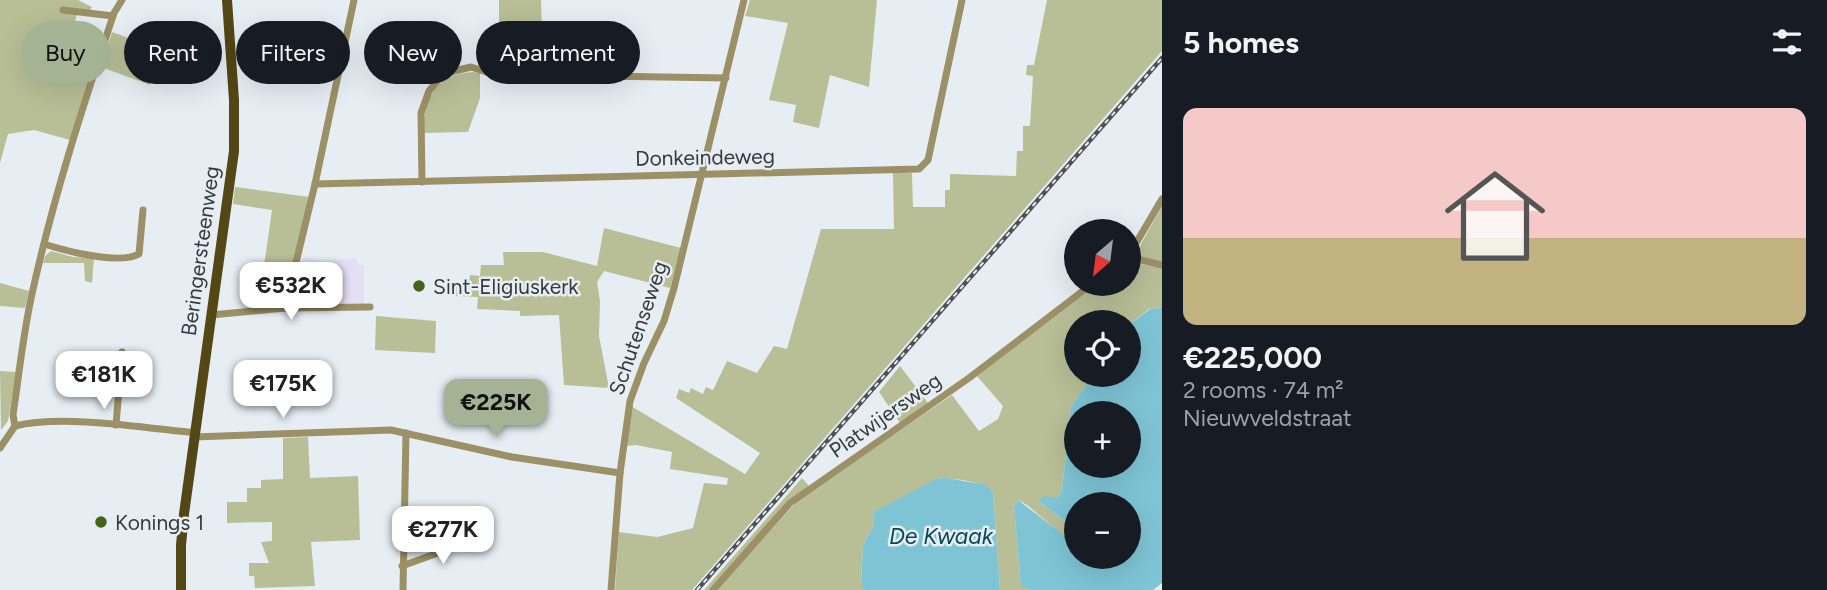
<!DOCTYPE html>
<meta charset="utf-8">
<style>
:root{--surface:#171b24;--page:#242831;--text:#f1f3f6;--muted:#9ea1a6;--line:#363941;--accent:#a3b393}
body{margin:0;font-family:Figtree,sans-serif;background:var(--page);color:var(--text);height:100vh;display:flex;flex-direction:column;font-size:26px;white-space:nowrap}
*{box-sizing:border-box;margin:0}
p{font-size:23px;color:var(--muted)}
.icon{flex:none;width:38px;height:38px;fill:none;stroke:currentColor;stroke-width:2;stroke-linecap:round;stroke-linejoin:round}
.map{position:relative;flex:1;overflow:hidden}
.side{display:flex;flex-direction:column;background:var(--surface);width:665px}
.side>*{flex:none}
.top-card{position:absolute;left:21px;top:21px;width:665px;height:63px;display:flex;gap:14px}
.needle{width:46px;rotate:208deg}
.controls{position:absolute;left:1064px;top:219px;display:grid;gap:14px}
.controls a{display:grid;place-items:center;width:77px;height:77px;border-radius:50%;background:var(--surface);box-shadow:0 7px 28px #0002;font-size:35px}
.price{position:absolute;translate:-50% -60px;padding:0 16px;border-radius:14px;background:#fff;color:#222;font-size:23px;line-height:46px;filter:drop-shadow(0 2px 4px #0008)}
.price::after{content:'';position:absolute;left:50%;top:42px;width:21px;height:16px;margin-left:-10px;background:inherit;clip-path:polygon(0 0,100% 0,50% 100%)}
.price.current{background:var(--accent);color:#111}
ul{padding:0;list-style:none}
li{display:grid;align-content:center;gap:14px;height:371px;padding:0 21px}
li+li{border-top:2px solid var(--line)}
li span{display:grid;place-items:center;height:217px;border-radius:14px;color:#555}
li>.icon{margin-inline-start:auto}
span .icon{width:126px;height:126px;fill:#fffc;stroke-width:1}
li b{font-size:30px}
h2{display:flex;justify-content:space-between;align-items:center;height:84px;padding:0 21px;font-size:30px}
.tag{padding:0 24px;border-radius:32px;background:var(--surface);box-shadow:0 7px 28px #0002;font-size:24px;line-height:63px}
.tag.current{background:var(--accent);color:#111}
main{display:flex;flex:1;min-height:0}
.map>svg:first-child{display:block}
.education{fill:#e4dff5}
.green{fill:#b8bf97}
.water{fill:#7ec4d5;fill-rule:evenodd}
.lines{fill:none;stroke-linecap:round;stroke-linejoin:round}
.street{stroke:#9c9166;stroke-width:7}
.primary{stroke:#534715;stroke-width:10}
.rail-casing{stroke:#4e5155;stroke-width:4.5}
.rail{stroke:#e6eef4;stroke-width:2;stroke-dasharray:5;stroke-linecap:butt}
.poi-dot{fill:#436419;stroke:#e6eef4;stroke-width:2.5}
.labels{text-anchor:middle;dominant-baseline:central;stroke-width:5;stroke-linejoin:round;paint-order:stroke}
.street-label{font-size:21px;fill:#373a3d;stroke:#e6eef4}
.poi-label{font-size:21px;fill:#373a3d;stroke:#e6eef4;text-anchor:start}
.water-label{font-size:23px;font-style:italic;fill:#084955;stroke:#e6eef4}
</style>
<main>
<div class="map">
<svg width="1162" height="590" viewBox="0 0 1162 590">
<rect width="100%" height="100%" fill="#e6eef4"/>
<!-- education -->
<polygon class="education" points="304,257 322,261 357,258 357,265 364,265 364,304 301,304 301,286 296,285"/>
<!-- green -->
<g class="green">
<polygon points="0,0 78,0 92,7 88,14 77,12 75,24 61,25 54,44 90,57 92,53 98,55 70,140 34,130 8,134 0,163"/>
<polygon points="499,0 541,0 543,69 520,68 520,28 499,28"/>
<polygon points="750,0 877,0 869,87 830,75 819,128 793,122 796,105 769,100 788,23 745,16"/>
<polygon points="1047,0 1162,0 1162,51 692,590 615,590 619,532 657,537 693,528 704,483 727,485 728,478 670,469 672,452 636,445 626,446 631,406 745,474 760,453 676,398 679,389 689,393 691,388 703,394 706,387 713,390 727,361 757,373 774,346 787,349 821,229 894,229 893,173 912,173 913,207 945,207 945,190 950,190 950,174 1016,176 1017,151 1023,151 1023,126 1030,126 1033,76 1026,75 1027,65 1034,65"/>
<polygon points="112,32 153,47 146,65 150,66 150,85 101,67"/>
<path d="M473,72L480,73V98L468,132L423,133C424,98 435,74 473,72Z"/>
<polygon points="235,187 309,197 292,268 264,266 272,210 233,204"/>
<polygon points="1162,206 1162,262 1136,256 1136,253"/>
<polygon points="604,228 681,248 670,288 604,271 597,282 600,301 599,336 609,388 564,385 559,315 520,316 520,311 477,309 478,297 456,296 456,283 469,283 470,275 480,276 481,265 504,265 503,252 543,252 597,266"/>
<polygon points="51,251 73,257 94,258 92,283 85,281 84,263 43,263 45,256"/>
<path d="M1129,262L1162,268V307L1149,309L1129,325V322H1076V374L1093,375L1071,407L1062,491L1057,498L1038,501L1076,529V537L1069,540L1027,505L1018,500L1014,506L1021,585L1031,590H1000L993,493C980,480 954,478 936,479L874,525L863,545L861,586L865,590H716L799,499L952,395L979,431L998,419L1003,406L977,376L1098,284H1129Z"/>
<polygon points="0,283 29,291 25,308 0,306"/>
<polygon points="376,316 436,321 435,353 375,350"/>
<polygon points="900,366 928,403 900,423 879,392"/>
<polygon points="0,371 16,372 8,421 1,430"/>
<polygon points="308,437 310,478 358,476 360,540 311,542 315,586 255,588 254,576 249,576 249,563 269,563 261,542 272,541 272,522 227,523 227,502 247,502 247,488 261,488 261,480 283,479 283,438"/>
<polygon points="802,478 809,486 710,590 704,590"/>
</g>
<!-- water -->
<g class="water">
<path d="M1162,307V583L1153,590H1031L1021,586L1014,506L1018,500L1069,539L1076,537V556H1129V504H1076V529L1038,501L1044,496L1057,498L1062,491L1071,407L1093,375L1129,374V325L1150,309ZM1076,413H1129V466H1076Z"/>
<polygon points="947,478 986,485 993,493 1000,590 865,590 861,587 863,545 874,525 874,512 936,479"/>
</g>
<g class="lines">
<!-- street -->
<g class="street">
<polyline points="63,10 113,16"/>
<polyline points="422,182 421,113 429,91 439,79 450,72 471,67 512,80 539,75 726,78"/>
<polyline points="315,184 919,169 928,160 962,0"/>
<path d="M44,244C66,251 119,265 139,254L143,210"/>
<polyline points="1129,255 1162,199"/>
<polyline points="1129,257 1162,265"/>
<polyline points="285,308 315,184 354,0"/>
<polyline points="211,315 285,308 370,307"/>
<polyline points="116,425 122,352"/>
<path d="M15,426L13,415C19,375 23,334 32,294C53,198 83,106 114,13L122,0"/>
<path d="M15,426C62,414 146,428 195,433"/>
<polyline points="194,437 391,430 512,457 620,473"/>
<polyline points="0,448 15,426"/>
<polyline points="402,566 457,546 470,538"/>
<polyline points="403,590 406,433"/>
<polyline points="611,590 620,473 630,401 644,363 664,321 674,288 744,0"/>
<polyline points="713,590 790,503 969,378 1092,284"/>
</g>
<!-- primary -->
<polyline class="primary" points="181,590 181,545 184,514 234,151 234,100 227,0"/>
<defs>
<polyline id="rail" points="697,590 1162,58"/>
</defs>
<!-- rail casing -->
<use href="#rail" class="rail-casing"/>
<!-- rail -->
<use href="#rail" class="rail"/>
</g>
<!-- markers -->
<g class="poi-dot">
<circle cx="419" cy="286" r="7"/>
<circle cx="101" cy="522" r="7"/>
</g>
<g class="labels">
<!-- street labels -->
<g class="street-label">
<text transform="translate(705 157) rotate(-1)">Donkeindeweg</text>
<text transform="translate(200 251) rotate(-82)">Beringersteenweg</text>
<text transform="translate(638 328) rotate(-71)">Schutenseweg</text>
<text transform="translate(885 415) rotate(-35)">Platwijersweg</text>
</g>
<!-- poi labels -->
<g class="poi-label">
<text x="433" y="286">Sint-Eligiuskerk</text>
<text x="115" y="522">Konings 1</text>
</g>
<!-- water labels -->
<g class="water-label">
<text x="941" y="536">De Kwaak</text>
</g>
</g>
</svg>
<div class="controls">
<a><svg class="needle" viewBox="-14 -14 28 28"><path d="M0-13l5 13h-10z" fill="#e53935"/><path d="M0 13l5-13h-10z" fill="#9ea1a6"/></svg></a>
<a><svg class="icon" aria-label="locate" viewBox="0 0 24 24"><circle cx="12" cy="12" r="6"/><path d="M12 2v4M12 18v4M2 12h4M18 12h4"/></svg></a>
<a>+</a>
<a>−</a>
</div>
<b class="price" style="left:291px;top:322px">€532K</b>
<b class="price" style="left:104px;top:411px">€181K</b>
<b class="price" style="left:283px;top:420px">€175K</b>
<b class="price current" style="left:496px;top:439px">€225K</b>
<b class="price" style="left:443px;top:566px">€277K</b>
<div class="top-card">
<a class="tag current">Buy</a>
<a class="tag">Rent</a>
<a class="tag">Filters</a>
<a class="tag">New</a>
<a class="tag">Apartment</a>
</div>
</div>
<section class="side">
<h2>5 homes<svg class="icon" aria-label="filters" viewBox="0 0 24 24"><path d="M4 7h16M4 17h16"/><circle cx="9" cy="7" r="2"/><circle cx="15" cy="17" r="2"/></svg></h2>
<ul>
<li><span style="background:linear-gradient(#f6c9c9 60%,#c2b280 0)"><svg class="icon" aria-label="home" viewBox="0 0 24 24"><path d="M3 11l9-7 9 7M6 9v11h12V9"/></svg></span><div><b>€225,000</b><p>2 rooms · 74 m²</p><p>Nieuwveldstraat</p></div></li>
</ul>
</section>
</main>
